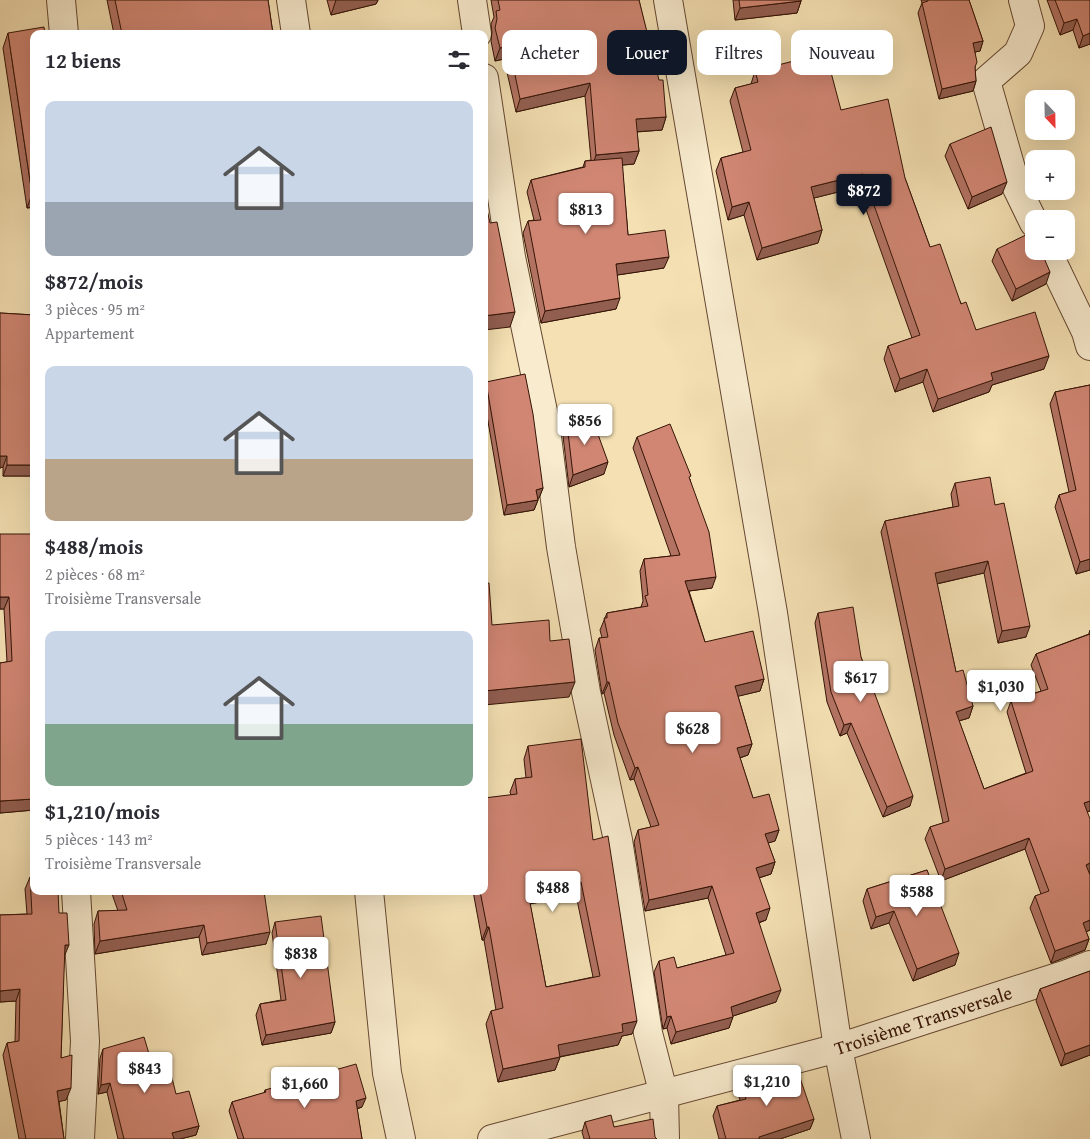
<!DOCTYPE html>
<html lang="fr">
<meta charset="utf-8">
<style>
:root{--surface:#fff;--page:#f7f7f7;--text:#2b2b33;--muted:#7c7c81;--accent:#111827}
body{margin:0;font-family:"Gentium Book Plus",serif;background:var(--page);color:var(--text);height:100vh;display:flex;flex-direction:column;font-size:19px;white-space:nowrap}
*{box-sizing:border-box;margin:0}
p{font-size:16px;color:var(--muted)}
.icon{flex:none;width:28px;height:28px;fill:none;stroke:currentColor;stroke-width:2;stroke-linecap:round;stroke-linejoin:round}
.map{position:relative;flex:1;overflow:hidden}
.sheet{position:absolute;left:30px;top:30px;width:458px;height:865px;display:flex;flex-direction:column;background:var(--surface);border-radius:10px;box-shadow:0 5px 20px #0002}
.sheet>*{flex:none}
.banner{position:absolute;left:502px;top:30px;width:475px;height:45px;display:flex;gap:10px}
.needle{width:32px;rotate:158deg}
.tools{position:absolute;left:1025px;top:90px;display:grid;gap:10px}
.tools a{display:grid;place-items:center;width:50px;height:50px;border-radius:10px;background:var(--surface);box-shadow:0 5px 20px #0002;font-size:25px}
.price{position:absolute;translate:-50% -42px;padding:0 11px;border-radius:5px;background:#fff;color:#222;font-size:16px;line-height:32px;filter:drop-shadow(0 1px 2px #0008)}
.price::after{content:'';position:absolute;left:50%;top:30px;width:15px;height:11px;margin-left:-8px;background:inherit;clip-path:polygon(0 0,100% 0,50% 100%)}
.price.selected{background:var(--accent);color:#fff}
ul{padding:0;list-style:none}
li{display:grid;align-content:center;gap:10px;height:265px;padding:0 15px}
li span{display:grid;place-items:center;height:155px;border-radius:10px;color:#555}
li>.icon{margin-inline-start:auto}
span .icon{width:90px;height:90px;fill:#fffc;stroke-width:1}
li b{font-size:21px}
h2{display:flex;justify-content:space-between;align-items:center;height:60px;padding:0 15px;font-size:21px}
.chip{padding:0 18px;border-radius:10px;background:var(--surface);box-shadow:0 5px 20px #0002;font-size:18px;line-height:45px}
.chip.selected{background:var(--accent);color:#fff}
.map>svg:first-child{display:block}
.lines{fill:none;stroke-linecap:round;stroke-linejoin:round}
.minor-casing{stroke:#654731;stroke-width:30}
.minor{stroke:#f8ebce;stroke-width:28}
.wall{fill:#b37363;stroke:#351406;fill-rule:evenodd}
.shaded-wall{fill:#925e50;stroke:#351406}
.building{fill:#d08673;stroke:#351406;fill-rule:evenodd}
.labels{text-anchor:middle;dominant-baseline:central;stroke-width:4;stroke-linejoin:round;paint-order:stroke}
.street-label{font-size:19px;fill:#351406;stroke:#f8ebce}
</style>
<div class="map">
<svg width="1090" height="1139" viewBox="0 0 1090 1139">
<rect width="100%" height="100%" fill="#f4e0b3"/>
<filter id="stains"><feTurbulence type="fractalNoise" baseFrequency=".004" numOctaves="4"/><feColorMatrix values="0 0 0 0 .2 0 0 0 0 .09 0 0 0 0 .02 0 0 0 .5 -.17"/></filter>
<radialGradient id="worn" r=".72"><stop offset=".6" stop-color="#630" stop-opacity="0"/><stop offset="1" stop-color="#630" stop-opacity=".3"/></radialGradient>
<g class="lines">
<defs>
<g id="minor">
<polyline points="61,0 64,34"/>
<polyline points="291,0 296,34"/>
<polyline points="472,0 477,34"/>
<polyline points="668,0 773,613 838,1048 856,1139"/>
<polyline points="1023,0 1030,26 1018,53 986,81 1016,186 1034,223"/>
<polyline points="484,78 511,257 545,421 561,547 586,692 618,840 648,1033 664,1095 665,1139"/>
<polyline points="1047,251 1086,332 1090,346"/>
<polyline points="76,891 85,1041 80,1139"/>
<polyline points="369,891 387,1073 401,1139"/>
<polyline points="492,1139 838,1048 1067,974 1090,965"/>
</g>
</defs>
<!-- minor casing -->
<use href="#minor" class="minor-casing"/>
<!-- minor -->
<use href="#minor" class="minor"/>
</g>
<!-- wall -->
<g class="wall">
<polygon points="107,0 268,0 273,34 114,34"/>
<polygon points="327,0 378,0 376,4 331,15"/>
<polygon points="491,0 639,0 666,117 662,130 637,132 639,151 634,164 622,165 628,235 664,268 617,275 616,309 541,323 523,233 528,221 534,220 527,192 531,180 583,167 585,161 591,160 585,96 516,112 504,59 495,61 491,41 492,32 491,24 494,17"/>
<polygon points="733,0 801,0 801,1 797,13 735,20"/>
<polygon points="921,0 969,0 983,41 980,51 975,52 975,69 976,81 973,91 939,99 918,13 922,3"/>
<polygon points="1047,0 1090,0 1090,44 1079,48 1073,30 1060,35"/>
<polygon points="8,33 34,207 27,208 3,48"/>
<polygon points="812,69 841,110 905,178 930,247 976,330 1044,369 992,385 989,392 933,412 923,382 895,392 884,359 888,346 912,338 858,187 814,198 822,230 818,243 757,260 744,215 728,220 716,171 721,158 743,152 730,101 735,88 751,84 755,71"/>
<polygon points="950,144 1002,194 968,209 945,156"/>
<polygon points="997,249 1046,284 1012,301 992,261"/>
<polygon points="0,313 34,315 34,476 3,476 3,467 0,468"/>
<polygon points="486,382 543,488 539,498 538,498 538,500 534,510 504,515 484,398 484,389"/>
<polygon points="1090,385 1090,570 1076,574 1055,507 1059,495 1069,492 1050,404 1055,392"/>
<polygon points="567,424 604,474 569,487 563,436"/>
<polygon points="637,437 690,479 712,588 689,591 705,642 764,679 760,691 738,696 752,744 748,755 740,758 753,798 779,830 775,841 768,843 775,862 771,874 759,878 766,920 759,923 776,1002 733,1016 729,1028 671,1044 667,1028 663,1029 654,972 659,961 677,968 726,955 708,898 645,911 634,842 638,830 651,827 634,779 630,780 614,735 604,693 602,694 595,650 599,638 602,638 600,630 607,613 641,607 643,601 640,571 644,559 671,556 633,448"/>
<polygon points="955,483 995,505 1026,637 998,643 984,573 937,584 956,672 973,706 969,718 959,721 984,789 1026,773 1007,712 1011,701 1041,691 1031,665 1036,654 1089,634 1089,633 1090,630 1090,811 1087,812 1090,873 1089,874 1090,930 1086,932 1089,939 1085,950 1051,963 1030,908 1035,896 1041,894 1025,849 941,881 925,839 930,827 943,823 881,532 885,521 953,507 951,494"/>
<polygon points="34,534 34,810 0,813 0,663 7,662 4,609 0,609"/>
<polygon points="818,613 861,657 910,806 883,817 847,733 840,736 827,702 815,623"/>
<path d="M528,746L593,840L632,1034L622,1036L618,1045L560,1057L555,1070L498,1082L486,1024L491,1011L496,1010L484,940H482L473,891H484L511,795L510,792L515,779L526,778L524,759ZM576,895L593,977L546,987L530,904Z"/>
<polygon points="927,870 955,965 913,981 889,923 871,929 863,901 867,889"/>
<polygon points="30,877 59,913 64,956 61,1058 66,1100 59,1101 64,1139 19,1139 3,1055 7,1043 15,1042 16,1001 0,1002 0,915 27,914 25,889"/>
<polygon points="111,891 264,891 266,944 202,955 199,937 95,954 94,924 98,911 118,911"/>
<polygon points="275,922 335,1022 331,1033 262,1045 256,1015 260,1004 281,1000 272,933"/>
<polygon points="1090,971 1090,1055 1061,1066 1036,1001 1040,989"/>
<polygon points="103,1049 155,1074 199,1126 196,1135 180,1139 118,1139 107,1092 98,1094 100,1058"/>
<polygon points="741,1084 814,1119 810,1129 780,1139 719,1139 713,1116 717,1106 740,1100 738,1094"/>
<polygon points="265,1090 362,1107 357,1109 362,1139 238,1139 229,1111 232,1102 264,1093"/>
<polygon points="585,1122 614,1127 655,1137 657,1139 584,1139 582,1132"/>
</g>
<!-- shaded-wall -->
<g class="shaded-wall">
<polygon points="336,0 378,0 376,4 331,15"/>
<polygon points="801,1 797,13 735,20 740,8"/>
<polygon points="1077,19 1073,30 1060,35 1064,23"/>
<polygon points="1090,33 1090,44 1079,48 1083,36"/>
<polygon points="983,41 980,51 969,53 973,43"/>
<polygon points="509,46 504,59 495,61 500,48"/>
<polygon points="976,81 973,91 939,99 942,89"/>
<polygon points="590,83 585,96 516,112 520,99"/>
<polygon points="666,117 662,130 632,132 636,119"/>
<polygon points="639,151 634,164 592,168 596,155"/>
<polygon points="863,174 858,187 806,200 811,187"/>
<polygon points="1007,182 1002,194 968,209 972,197"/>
<polygon points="34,193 34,207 27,208 32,194"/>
<polygon points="749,202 744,215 728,220 732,207"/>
<polygon points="822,230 818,243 757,260 762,248"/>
<polygon points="669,257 664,268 611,276 616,264"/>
<polygon points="1050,272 1046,284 1012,301 1016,289"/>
<polygon points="620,298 616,309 541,323 545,311"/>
<polygon points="515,312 510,327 484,330 484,316"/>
<polygon points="1049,356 1044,369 992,385 989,392 933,412 938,399 991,373"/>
<polygon points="927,369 923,382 895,392 900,379"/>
<polygon points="0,456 7,456 3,467 0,468"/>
<polygon points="608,462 604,474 569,487 573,475"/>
<polygon points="7,465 34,465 34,476 3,476"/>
<polygon points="543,488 539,498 533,500 536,490"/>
<polygon points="538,500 534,510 504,515 507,505"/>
<polygon points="1090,559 1090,570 1076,574 1080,562"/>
<polygon points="988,561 984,573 931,585 935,573"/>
<polygon points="716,577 712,588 681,592 685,581"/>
<polygon points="0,597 9,597 4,609 0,609"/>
<polygon points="1030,626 1026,637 998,643 1002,631"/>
<polygon points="764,679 760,691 731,698 735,686"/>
<polygon points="575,682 569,697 484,705 484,691"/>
<polygon points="607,682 609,682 604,693 602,694"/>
<polygon points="973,706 969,718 951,723 956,712"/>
<polygon points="851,723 847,733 840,736 844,725"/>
<polygon points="752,744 748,755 733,760 737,748"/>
<polygon points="638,767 634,779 630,780 635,768"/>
<polygon points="913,796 910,806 883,817 887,807"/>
<polygon points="34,799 34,810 0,813 0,801"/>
<polygon points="1090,801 1090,811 1080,815 1084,803"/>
<polygon points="779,830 775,841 761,845 765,834"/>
<polygon points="1029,838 1025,849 941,881 945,869"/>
<polygon points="775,862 771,874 752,880 756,868"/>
<polygon points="1090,863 1090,873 1082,876 1086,865"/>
<polygon points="581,882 576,895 523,905 528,892"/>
<polygon points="712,886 708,898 645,911 649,900"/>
<polygon points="770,908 766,920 751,925 756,913"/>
<polygon points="894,911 889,923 871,929 876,917"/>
<polygon points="1090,920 1090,930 1078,935 1083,923"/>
<polygon points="204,925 199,937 95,954 100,941"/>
<polygon points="487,927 489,927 484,940 482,940"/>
<polygon points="270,932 266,944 202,955 207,943"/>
<polygon points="1089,939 1085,950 1051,963 1055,951"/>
<polygon points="65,945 69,945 64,957"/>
<polygon points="959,953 955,965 913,981 917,969"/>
<polygon points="20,989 16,1001 0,1002 0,991"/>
<polygon points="781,990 776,1002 727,1018 733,1017 729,1028 671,1044 676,1032 731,1007"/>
<polygon points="671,1016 667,1028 663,1029 667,1017"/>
<polygon points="637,1021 632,1034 622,1036 618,1045 553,1058 558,1045 622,1024"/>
<polygon points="335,1022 331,1033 262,1045 266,1035"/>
<polygon points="1090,1045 1090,1055 1061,1066 1065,1054"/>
<polygon points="560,1057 555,1070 498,1082 503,1069"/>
<polygon points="110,1083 107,1092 98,1094 101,1085"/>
<polygon points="71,1088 66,1100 53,1103 57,1091"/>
<polygon points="366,1098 362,1107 352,1110 356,1101"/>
<polygon points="814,1119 810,1129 780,1139 758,1139 759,1137"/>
<polygon points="199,1126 196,1135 180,1139 170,1139 172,1133"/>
</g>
<!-- building -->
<g class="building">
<polygon points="115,0 268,0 273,34 122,34"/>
<polygon points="498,0 639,0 659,80 663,80 666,117 636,119 639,151 596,155 590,83 520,99 509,46 500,48 495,28 497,19 496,11 500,10"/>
<polygon points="739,0 801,0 801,1 740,8"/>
<polygon points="928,0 969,0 983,41 973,43 977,62 975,67 976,81 942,89 922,3 928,1"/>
<polygon points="1055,0 1090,0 1090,33 1083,36 1077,19 1064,23"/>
<polygon points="44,27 45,34 34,34 34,193 32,194 8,33"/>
<polygon points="809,57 812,69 829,65 841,110 888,99 905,178 930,247 940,244 961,304 966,302 976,330 1035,312 1049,356 991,373 993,380 938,399 927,369 900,379 888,346 920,335 863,174 811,187 822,230 762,248 749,202 732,207 721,158 751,150 735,88 758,82 755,71"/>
<polygon points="991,127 1007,182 972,197 950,144"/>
<polygon points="622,158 628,235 665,230 669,257 616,264 620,298 545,311 528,221 541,220 531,180 585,167 585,161"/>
<polygon points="484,196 490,223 497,222 515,312 484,316"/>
<polygon points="1032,232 1034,236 1034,251 1041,251 1050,272 1016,289 997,249"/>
<polygon points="0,313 34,315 34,465 7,465 7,456 0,456"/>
<polygon points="525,374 533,414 543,488 536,490 538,500 507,505 486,382"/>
<polygon points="1090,385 1090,559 1080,562 1059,495 1076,490 1055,392"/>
<polygon points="591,415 608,462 573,475 567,424"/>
<polygon points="670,424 691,476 689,477 709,532 716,577 685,581 705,642 753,631 764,679 735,686 752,744 737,748 753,798 769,794 779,830 765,834 775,862 756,868 770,908 756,913 781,990 731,1007 733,1017 676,1032 671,1016 667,1017 659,961 674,957 677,968 734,953 712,886 649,900 638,830 659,825 638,767 635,768 618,723 609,682 607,682 599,638 608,637 604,618 607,618 607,613 648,606 645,596 648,595 644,559 680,555 637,437"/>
<polygon points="990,477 995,505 1004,503 1030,626 1002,631 988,561 935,573 956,672 963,670 973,706 956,712 984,789 1033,771 1011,701 1048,689 1036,654 1090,634 1090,801 1084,803 1090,819 1090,863 1086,865 1090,875 1090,920 1083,923 1089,939 1055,951 1035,896 1049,891 1029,838 945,869 930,827 949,821 885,521 959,506 955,483"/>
<polygon points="0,534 34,534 34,799 0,801 0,663 12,661 9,597 0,597"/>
<polygon points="484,583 489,583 492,625 549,620 550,641 569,639 575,682 484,691"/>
<polygon points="853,607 861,657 913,796 887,807 851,723 844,725 831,692 818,613"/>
<path d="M581,739L593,840L608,836L637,1021L622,1024L623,1032L558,1045L560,1057L503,1069L491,1011L503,1008L489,927H487L480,891H484V798L517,794L515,779L532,777L528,746ZM581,882L600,976L546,987L528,892Z"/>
<polygon points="927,870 959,953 917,969 894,911 876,917 867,889"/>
<polygon points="30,877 34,877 34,891 58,891 59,913 67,913 69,945 65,945 61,1058 72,1055 71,1088 57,1091 64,1139 26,1139 7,1043 19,1041 20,989 0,991 0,915 32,914"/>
<polygon points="121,891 264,891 270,932 207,943 204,925 100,941 98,911 127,910"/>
<polygon points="321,916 335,1022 266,1035 260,1004 286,1000 275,922"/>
<polygon points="1090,971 1090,1045 1065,1054 1040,989"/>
<polygon points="144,1037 155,1074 170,1070 176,1094 189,1091 199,1126 172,1133 174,1139 124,1139 110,1083 101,1085 103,1049"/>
<polygon points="356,1064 366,1098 356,1101 362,1139 244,1139 232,1102 266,1092 265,1090"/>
<polygon points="796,1066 814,1119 759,1137 759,1139 726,1139 717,1106 746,1099 741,1084"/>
<polygon points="611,1115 614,1127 653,1119 655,1137 657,1139 590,1139 585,1122"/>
</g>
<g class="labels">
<!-- street labels -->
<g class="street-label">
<text transform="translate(923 1020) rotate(-18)">Troisième Transversale</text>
</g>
</g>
<rect width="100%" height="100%" filter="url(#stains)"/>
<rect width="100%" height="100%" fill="url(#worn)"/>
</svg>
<div class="tools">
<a><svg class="needle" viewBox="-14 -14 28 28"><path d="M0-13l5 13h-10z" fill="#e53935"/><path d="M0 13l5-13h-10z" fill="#7c7c81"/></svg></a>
<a>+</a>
<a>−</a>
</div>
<b class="price selected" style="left:864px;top:216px">$872</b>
<b class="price" style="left:586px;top:235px">$813</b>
<b class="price" style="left:585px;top:446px">$856</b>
<b class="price" style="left:861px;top:703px">$617</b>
<b class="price" style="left:1001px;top:712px">$1,030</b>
<b class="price" style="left:693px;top:754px">$628</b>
<b class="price" style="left:553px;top:913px">$488</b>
<b class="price" style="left:917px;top:917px">$588</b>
<b class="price" style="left:301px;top:979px">$838</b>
<b class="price" style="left:145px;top:1094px">$843</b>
<b class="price" style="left:767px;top:1107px">$1,210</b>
<b class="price" style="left:305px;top:1109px">$1,660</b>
<div class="banner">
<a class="chip">Acheter</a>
<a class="chip selected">Louer</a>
<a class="chip">Filtres</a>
<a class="chip">Nouveau</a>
</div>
<section class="sheet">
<h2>12 biens<svg class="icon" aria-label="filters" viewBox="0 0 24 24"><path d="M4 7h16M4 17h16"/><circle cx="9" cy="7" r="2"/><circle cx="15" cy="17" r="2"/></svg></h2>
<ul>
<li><span style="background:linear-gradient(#c9d6e8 65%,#9aa5b1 0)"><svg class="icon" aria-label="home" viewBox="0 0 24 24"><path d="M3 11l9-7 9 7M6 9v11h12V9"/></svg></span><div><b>$872/mois</b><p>3 pièces · 95 m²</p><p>Appartement</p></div></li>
<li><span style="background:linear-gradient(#c9d6e8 60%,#b9a48a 0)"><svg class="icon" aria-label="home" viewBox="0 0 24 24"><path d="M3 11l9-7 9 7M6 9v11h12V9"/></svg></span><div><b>$488/mois</b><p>2 pièces · 68 m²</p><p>Troisième Transversale</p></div></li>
<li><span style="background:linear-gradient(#c9d6e8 60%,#7fa58c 0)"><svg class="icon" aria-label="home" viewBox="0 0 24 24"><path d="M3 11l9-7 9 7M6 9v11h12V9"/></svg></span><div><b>$1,210/mois</b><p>5 pièces · 143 m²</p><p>Troisième Transversale</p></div></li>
</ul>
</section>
</div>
